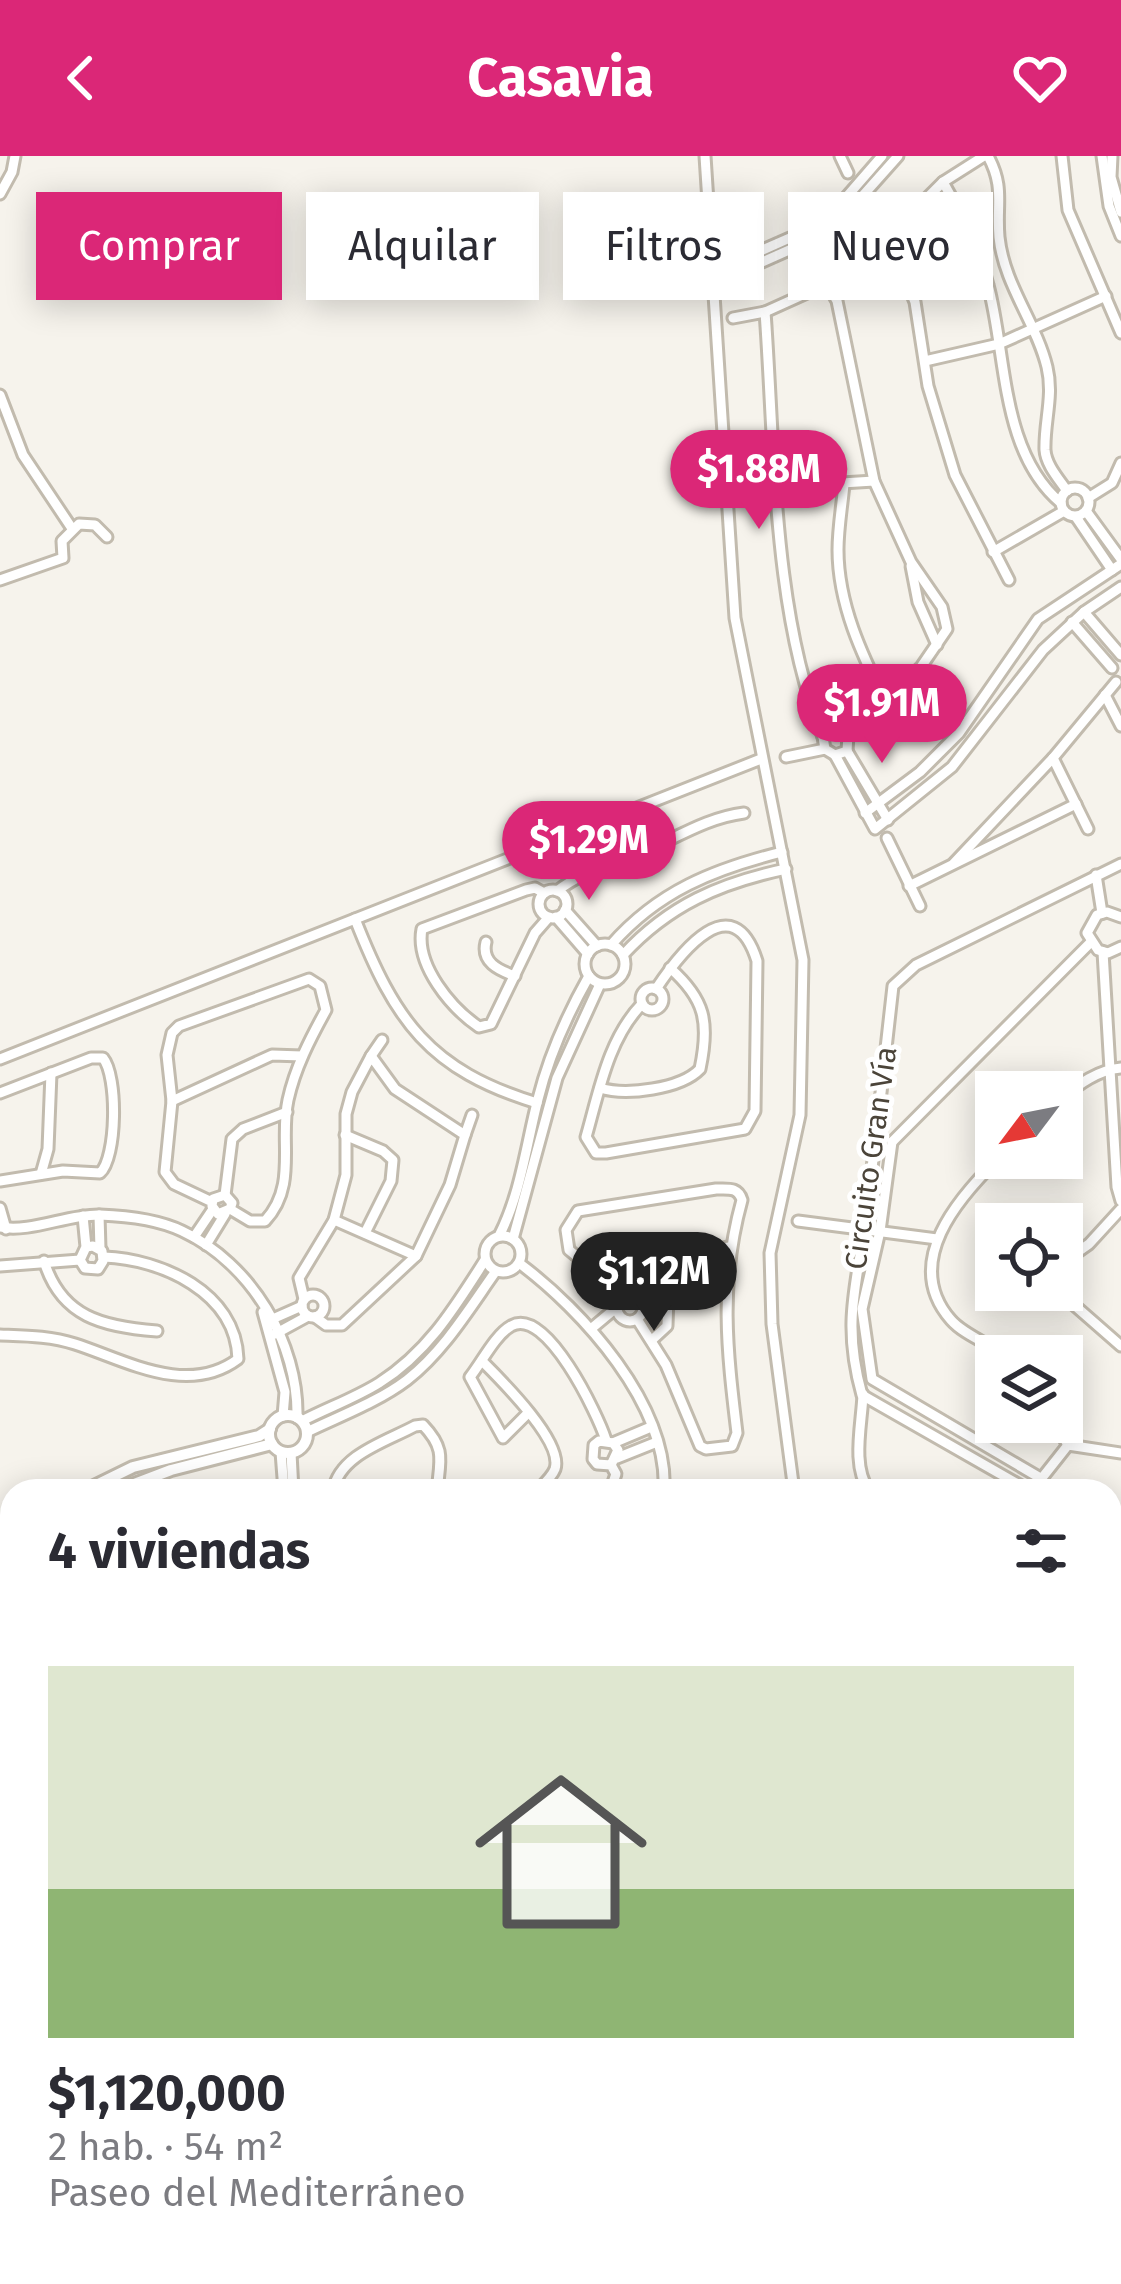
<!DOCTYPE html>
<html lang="es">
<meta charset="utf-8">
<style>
:root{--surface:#fff;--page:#f2f2f3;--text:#2b2b33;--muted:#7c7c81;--line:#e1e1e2;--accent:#db2777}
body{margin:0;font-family:"Fira Sans",sans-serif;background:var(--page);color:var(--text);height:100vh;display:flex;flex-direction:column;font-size:45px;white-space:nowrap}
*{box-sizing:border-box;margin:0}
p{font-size:39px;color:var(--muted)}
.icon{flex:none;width:66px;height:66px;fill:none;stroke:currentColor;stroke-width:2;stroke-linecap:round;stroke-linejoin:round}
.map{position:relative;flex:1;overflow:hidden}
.sheet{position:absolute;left:0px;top:1323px;width:1122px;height:807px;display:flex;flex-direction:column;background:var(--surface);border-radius:36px 36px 0 0;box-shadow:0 6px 30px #0003}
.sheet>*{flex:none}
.top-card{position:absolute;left:36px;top:36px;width:1050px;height:108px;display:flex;gap:24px}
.needle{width:78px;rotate:238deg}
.tools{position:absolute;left:975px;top:915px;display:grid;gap:24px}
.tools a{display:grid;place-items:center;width:108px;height:108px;border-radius:0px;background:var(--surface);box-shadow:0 6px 30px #0003;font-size:60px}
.price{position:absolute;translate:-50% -102px;padding:0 27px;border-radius:42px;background:var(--accent);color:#fff;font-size:39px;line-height:78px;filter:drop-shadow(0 3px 6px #0008)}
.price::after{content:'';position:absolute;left:50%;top:72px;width:36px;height:27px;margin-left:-18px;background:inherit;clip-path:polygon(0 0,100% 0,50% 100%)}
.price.on{background:#222;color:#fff}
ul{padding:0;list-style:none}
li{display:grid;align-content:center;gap:24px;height:636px;padding:0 48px}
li+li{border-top:3px solid var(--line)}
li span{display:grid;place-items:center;height:372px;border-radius:0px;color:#555}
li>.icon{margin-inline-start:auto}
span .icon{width:216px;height:216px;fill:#fffc;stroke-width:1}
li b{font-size:51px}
h2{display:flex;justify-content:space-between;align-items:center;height:144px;padding:0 48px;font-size:51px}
.chip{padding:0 42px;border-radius:0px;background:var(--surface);box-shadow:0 6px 30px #0003;font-size:42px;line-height:108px}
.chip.on{background:var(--accent);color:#fff}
header{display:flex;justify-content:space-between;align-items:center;height:156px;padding:0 48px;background:var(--accent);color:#fff;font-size:54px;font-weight:700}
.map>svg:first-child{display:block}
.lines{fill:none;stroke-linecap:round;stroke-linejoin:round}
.minor-casing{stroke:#c2bbae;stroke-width:15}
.tertiary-casing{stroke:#c2bbae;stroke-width:16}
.minor{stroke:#fff;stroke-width:9}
.tertiary{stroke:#fff;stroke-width:10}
.labels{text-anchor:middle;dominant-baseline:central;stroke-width:10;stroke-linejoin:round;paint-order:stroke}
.street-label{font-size:30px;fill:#4b4439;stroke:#fff}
</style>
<header><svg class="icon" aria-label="back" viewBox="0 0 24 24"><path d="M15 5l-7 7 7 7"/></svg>Casavia<svg class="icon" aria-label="heart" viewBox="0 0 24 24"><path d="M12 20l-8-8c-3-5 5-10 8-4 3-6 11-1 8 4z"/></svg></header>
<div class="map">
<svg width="1121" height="2128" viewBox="0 0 1121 2128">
<rect width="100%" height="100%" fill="#f6f3ec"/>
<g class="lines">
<defs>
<g id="minor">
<polyline points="705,0 735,462 803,804 800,959 770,1097 772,1168 794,1335"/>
<polyline points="840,0 848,17"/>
<polyline points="984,0 943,26 888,81 915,146 928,230 955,319 1009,424"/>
<path d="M988,0C1005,32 996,47 999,81C1004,129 1036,166 1047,211C1054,240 1044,266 1045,294C1046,309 1059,323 1067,335"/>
<polyline points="1062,0 1068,54 1121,177"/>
<polyline points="1102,0 1109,50 1121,80"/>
<polyline points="1112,0 1111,21 1121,56"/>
<path d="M943,26C961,58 979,92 988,129C1007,199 1000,296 1061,347"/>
<polyline points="0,38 12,16 15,0"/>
<polyline points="811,99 837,145 874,325 911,406 942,451 947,473 921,511 848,579 847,595 835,599 825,593 823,581 829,574 841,573 848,579"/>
<polyline points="713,116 801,77 843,45 882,0"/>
<polyline points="713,128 807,86 850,54 898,0"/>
<path d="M765,156C775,290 772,456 823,581"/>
<polyline points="733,162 765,156 827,128"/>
<polyline points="925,205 999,188 1106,140"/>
<polyline points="0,239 23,299 71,371"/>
<path d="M844,328C842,350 838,372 838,394C838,448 862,499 886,547"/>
<polyline points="778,331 874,325"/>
<circle cx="1075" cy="346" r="14"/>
<polyline points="1088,342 1112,327 1121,307"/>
<polyline points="1086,355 1121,403"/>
<polyline points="1076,361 1112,414"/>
<polyline points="993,396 1064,355"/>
<polyline points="911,410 918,446 937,489"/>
<polyline points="0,424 63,402 62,385 79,368 95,369 107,381"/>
<polyline points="1084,456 1121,499"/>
<polyline points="1072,466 1112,512"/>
<polyline points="1105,539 1121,570"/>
<polyline points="847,595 888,664"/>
<polyline points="835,599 875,673 952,611 1043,494 1084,456 1121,431"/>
<polyline points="786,601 825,593"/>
<polyline points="1053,602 1088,673"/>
<polyline points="865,657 920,616 959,577 1038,463 1121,408"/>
<polyline points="887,682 920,750"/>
<polyline points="954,707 1053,602 1116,526"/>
<polyline points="1096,719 1102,757"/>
<polyline points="909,730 1076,648"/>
<circle cx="553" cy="748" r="14"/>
<path d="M557,735C583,715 606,711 636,699C672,685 704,662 744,657"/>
<path d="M544,737L535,732L526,734L422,773C415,809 451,852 479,871L491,868L535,777L549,761"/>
<polyline points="565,754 597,790"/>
<polyline points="556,761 588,798"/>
<polyline points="1121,761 1107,756 1097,759 1087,777 1098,794 1108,797 1121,791"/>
<path d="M355,763C395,865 429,914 537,947"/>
<path d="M486,786C481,806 498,814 515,820"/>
<circle cx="605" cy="808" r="20"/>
<path d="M611,789C658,735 714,713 782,696"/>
<polyline points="1103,796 1117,1031 1121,1045"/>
<path d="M623,799C669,749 720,727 786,713"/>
<circle cx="652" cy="843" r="11"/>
<path d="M642,848C608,883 599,936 586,981L596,997H606L745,973L755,955L757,805C733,728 680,797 656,833"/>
<polyline points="371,900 382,884"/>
<polyline points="0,903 761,603"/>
<path d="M600,932C626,940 681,933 700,913C710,866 705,843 670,812"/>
<path d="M0,937L91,902H103C118,920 117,1002 100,1017L63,1015L0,1025"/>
<path d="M1062,942C1079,928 1098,914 1121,912"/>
<polyline points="172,945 272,899 302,900"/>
<polyline points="345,979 383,995 393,1004 391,1025 365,1077"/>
<polyline points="465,979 472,959"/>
<polyline points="892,986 880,1075 862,1153 872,1223 1042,1323 1049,1335"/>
<polyline points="892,986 1090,787"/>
<path d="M999,1002C958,1042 901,1107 951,1164C964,1179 990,1188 1006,1200"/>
<polyline points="41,1018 48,993 51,917"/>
<polyline points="225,1039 232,983 243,973 287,956"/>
<path d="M212,1046L174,1028L165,1016L172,945L167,899L172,877L179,870L309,823L320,830L326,854C310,883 295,912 288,944C279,985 298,1030 265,1065H250L230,1053L218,1058L212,1050L213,1043L225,1039L232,1047L230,1053"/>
<polyline points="0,1052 6,1073"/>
<polyline points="99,1059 100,1093"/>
<polyline points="83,1060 86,1091 80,1104 85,1112 98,1113 103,1105 102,1095 93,1090 86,1091"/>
<polyline points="334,1064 416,1100"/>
<polyline points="798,1065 937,1083"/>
<path d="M0,1071C31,1077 68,1058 100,1059C127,1060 157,1063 182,1075C251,1107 299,1187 297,1262"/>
<circle cx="503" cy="1098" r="18"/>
<path d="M499,1080C521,1037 526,989 538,943C549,899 567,859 589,820"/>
<polyline points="194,1081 213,1053"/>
<polyline points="513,1083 557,922 600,828"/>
<polyline points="206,1089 225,1058"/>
<path d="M44,1105C61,1161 103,1171 157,1175"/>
<path d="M519,1107C582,1154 669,1249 664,1335"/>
<polyline points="1062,1107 1089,1088 1121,1053"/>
<polyline points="0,1110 80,1104"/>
<polyline points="1057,1134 1121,1190"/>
<circle cx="313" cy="1150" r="11"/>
<circle cx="630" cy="1152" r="13"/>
<polyline points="304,1143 299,1122 334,1064 346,1019 346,958 352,936 371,900 395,933 465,979 450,1029 416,1100 342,1169 326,1169 315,1161"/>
<path d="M618,1146L597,1117L569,1094L566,1074L578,1055L716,1033C729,1033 738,1031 742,1044C719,1127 727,1194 737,1277L732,1290L706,1293L700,1290L666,1209L637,1163"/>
<polyline points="263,1156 285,1236 283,1260"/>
<polyline points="268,1165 302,1150"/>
<polyline points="592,1172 616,1152"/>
<polyline points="275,1178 308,1160"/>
<path d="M0,1179C26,1180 50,1180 75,1188C125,1204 187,1241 238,1203C236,1136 161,1103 104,1101"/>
<polyline points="653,1183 667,1170 669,1107 673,1100 729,1091"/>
<path d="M482,1205C500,1223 564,1286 555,1313C552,1321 543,1329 537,1335"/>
<path d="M863,1238C862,1268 851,1309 869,1335"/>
<path d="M528,1257L503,1282L470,1221C482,1206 495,1179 511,1170C546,1149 598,1259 606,1284"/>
<path d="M302,1265C327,1252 355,1242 379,1227C428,1196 455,1151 485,1104"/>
<polyline points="1054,1266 1068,1289"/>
<path d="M307,1276C340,1260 378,1246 407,1224C444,1195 469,1153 496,1115"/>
<polyline points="613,1287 651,1271"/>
<polyline points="1068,1289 1121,1297"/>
<polyline points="281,1296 284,1335"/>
<polyline points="291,1297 293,1335"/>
<polyline points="617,1302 657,1286"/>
<polyline points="1038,1327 1068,1289"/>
<path d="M333,1335C339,1299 385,1286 415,1270L423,1269C446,1293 440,1304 437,1335"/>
<polyline points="610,1335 616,1318 611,1309 618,1294 613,1287 599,1285 594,1289 593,1303 597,1308 611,1309"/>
<path d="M1030,1335L862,1239C841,1164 858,1126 867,1054C876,979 885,905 893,830L916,809L1121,708"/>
<polyline points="1110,1381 1121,1377"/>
<polyline points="1110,1454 1121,1465"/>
<polyline points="0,1485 12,1501"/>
<polyline points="0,1595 4,1597"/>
<polyline points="0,1653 12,1648"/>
<polyline points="1110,1673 1121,1681"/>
<polyline points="0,1711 12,1705"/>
<polyline points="0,1787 12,1782"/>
<polyline points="1110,1820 1121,1824"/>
<polyline points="0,1841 12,1837"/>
<polyline points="0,1900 12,1931"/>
<polyline points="1110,1949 1121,1968"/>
<polyline points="0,2071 12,2083"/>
<polyline points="0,2112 12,2104"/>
<polyline points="63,2118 65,2128"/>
<polyline points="221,2118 232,2128"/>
<polyline points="343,2118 349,2128"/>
<polyline points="40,2128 43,2118"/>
<polyline points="98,2128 101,2118"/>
<polyline points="167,2128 181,2118"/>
<polyline points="875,2128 875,2118"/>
</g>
<g id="tertiary">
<circle cx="288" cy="1278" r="19"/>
<polyline points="84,1335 133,1311 259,1280 270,1273"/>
<polyline points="116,1335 171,1314 272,1288"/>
<polyline points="0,1367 12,1365"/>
<polyline points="0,1414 12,1416"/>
</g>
</defs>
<!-- minor casing -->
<use href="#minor" class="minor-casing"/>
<!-- tertiary casing -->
<use href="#tertiary" class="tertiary-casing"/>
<!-- minor -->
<use href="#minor" class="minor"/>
<!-- tertiary -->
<use href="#tertiary" class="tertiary"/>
</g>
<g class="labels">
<!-- street labels -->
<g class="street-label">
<text transform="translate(871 1002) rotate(-82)">Circuito Gran Vía</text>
</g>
</g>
</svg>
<div class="tools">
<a><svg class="needle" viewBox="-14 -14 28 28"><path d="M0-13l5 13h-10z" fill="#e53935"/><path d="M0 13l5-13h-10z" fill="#7c7c81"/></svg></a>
<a><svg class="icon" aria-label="locate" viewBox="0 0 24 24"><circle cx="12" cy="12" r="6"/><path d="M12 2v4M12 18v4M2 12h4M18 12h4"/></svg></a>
<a><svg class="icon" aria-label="layers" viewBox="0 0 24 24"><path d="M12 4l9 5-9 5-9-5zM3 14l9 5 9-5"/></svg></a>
</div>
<b class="price" style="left:759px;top:376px">$1.88M</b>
<b class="price" style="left:882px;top:610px">$1.91M</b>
<b class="price" style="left:589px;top:747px">$1.29M</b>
<b class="price on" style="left:654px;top:1178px">$1.12M</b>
<div class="top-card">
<a class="chip on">Comprar</a>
<a class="chip">Alquilar</a>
<a class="chip">Filtros</a>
<a class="chip">Nuevo</a>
</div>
<section class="sheet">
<h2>4 viviendas<svg class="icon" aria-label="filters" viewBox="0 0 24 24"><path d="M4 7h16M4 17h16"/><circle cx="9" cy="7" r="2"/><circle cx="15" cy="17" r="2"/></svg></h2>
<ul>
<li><span style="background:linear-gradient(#dfe7d0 60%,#8fb573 0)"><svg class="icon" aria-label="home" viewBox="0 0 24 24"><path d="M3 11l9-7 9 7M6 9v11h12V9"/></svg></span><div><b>$1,120,000</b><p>2 hab. · 54 m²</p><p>Paseo del Mediterráneo</p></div></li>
</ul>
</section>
</div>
